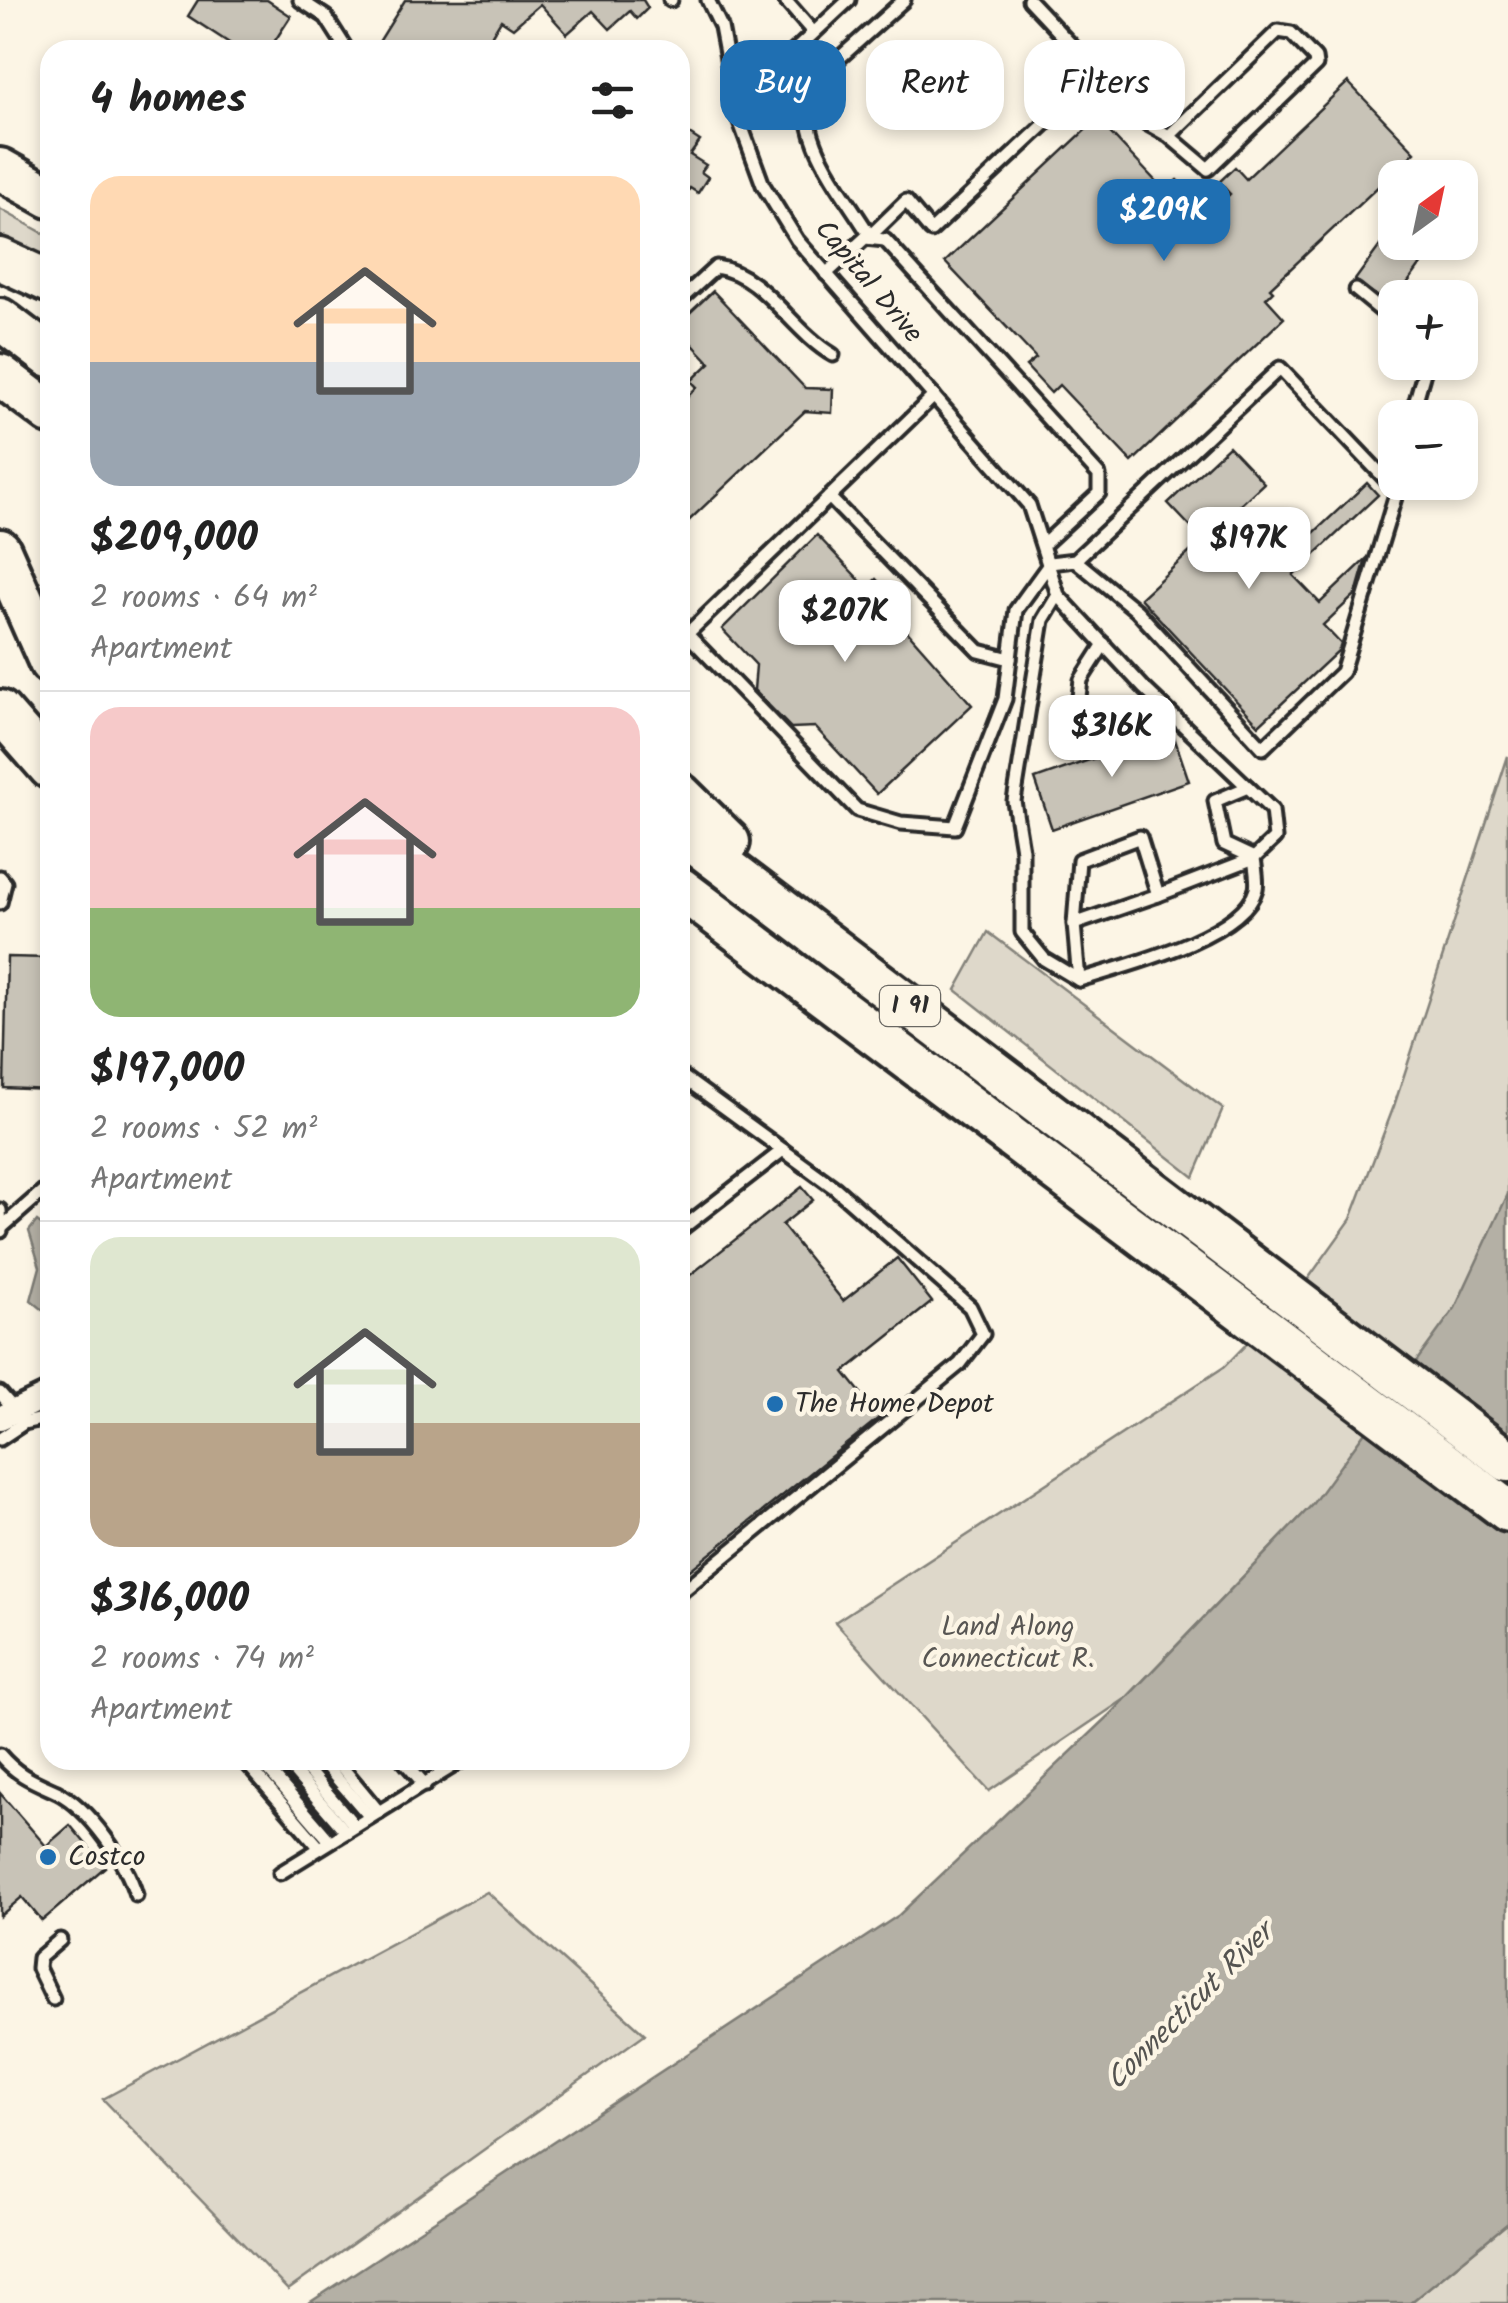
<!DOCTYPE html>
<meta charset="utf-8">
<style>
:root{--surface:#fff;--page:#f2f2f2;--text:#222;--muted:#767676;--line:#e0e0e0;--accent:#1f6fb2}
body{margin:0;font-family:Kalam,sans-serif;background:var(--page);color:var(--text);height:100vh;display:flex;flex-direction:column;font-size:38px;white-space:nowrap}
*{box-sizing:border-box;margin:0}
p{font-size:32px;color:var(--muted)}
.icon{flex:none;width:55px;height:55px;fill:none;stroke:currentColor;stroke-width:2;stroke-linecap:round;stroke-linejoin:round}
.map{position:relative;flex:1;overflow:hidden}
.drawer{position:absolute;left:40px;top:40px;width:650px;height:1730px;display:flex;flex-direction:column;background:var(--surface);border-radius:30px;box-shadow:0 5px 15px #0003}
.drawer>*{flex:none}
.guide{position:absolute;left:720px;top:40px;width:638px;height:90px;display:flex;gap:20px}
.needle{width:65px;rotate:33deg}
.controls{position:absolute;left:1378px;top:160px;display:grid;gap:20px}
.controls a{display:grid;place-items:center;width:100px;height:100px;border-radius:20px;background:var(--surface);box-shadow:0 5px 15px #0003;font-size:50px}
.price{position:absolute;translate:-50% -85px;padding:0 22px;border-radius:20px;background:#fff;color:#222;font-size:32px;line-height:65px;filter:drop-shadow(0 2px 5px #0008)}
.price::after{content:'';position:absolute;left:50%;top:60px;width:30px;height:22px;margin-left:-15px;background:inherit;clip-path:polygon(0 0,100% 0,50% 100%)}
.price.current{background:var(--accent);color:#fff}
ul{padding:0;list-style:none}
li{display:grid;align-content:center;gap:20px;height:530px;padding:0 50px}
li+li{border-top:2px solid var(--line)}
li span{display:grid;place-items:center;height:310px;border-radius:30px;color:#555}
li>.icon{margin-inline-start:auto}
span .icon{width:180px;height:180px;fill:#fffc;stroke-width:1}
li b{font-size:42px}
h2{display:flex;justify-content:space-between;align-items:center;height:120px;padding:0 50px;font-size:42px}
.pill{padding:0 35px;border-radius:30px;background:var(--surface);box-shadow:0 5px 15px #0003;font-size:35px;line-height:90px}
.pill.current{background:var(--accent);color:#fff}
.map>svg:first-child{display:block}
.green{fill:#ded8ca;stroke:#84827a;stroke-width:2.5}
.water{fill:#b4b0a5;stroke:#7d7b74;stroke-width:2.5}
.building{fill:#c8c3b7;stroke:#2b2b2b;stroke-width:2.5}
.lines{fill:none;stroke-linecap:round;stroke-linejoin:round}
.lane-casing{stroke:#2b2b2b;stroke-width:19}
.street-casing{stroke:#2b2b2b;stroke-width:30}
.highway-casing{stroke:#2b2b2b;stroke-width:48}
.lane{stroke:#fcf5e5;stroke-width:11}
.street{stroke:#fcf5e5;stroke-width:22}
.highway{stroke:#fcf5e5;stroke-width:40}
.poi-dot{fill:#1f6fb2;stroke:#fcf5e5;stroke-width:4}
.labels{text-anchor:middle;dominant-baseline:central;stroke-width:9;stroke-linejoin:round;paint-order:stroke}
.shield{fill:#fcf5e5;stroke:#6a6863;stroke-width:2.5}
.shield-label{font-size:25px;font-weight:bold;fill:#2b2b2b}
.street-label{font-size:28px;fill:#2b2b2b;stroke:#fcf5e5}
.poi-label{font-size:28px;fill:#2b2b2b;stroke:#fcf5e5;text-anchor:start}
.park-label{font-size:28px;fill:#585653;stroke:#fcf5e5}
.water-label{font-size:30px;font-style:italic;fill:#545350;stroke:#fcf5e5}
</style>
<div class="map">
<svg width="1508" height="2303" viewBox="0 0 1508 2303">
<rect width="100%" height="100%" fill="#fcf5e5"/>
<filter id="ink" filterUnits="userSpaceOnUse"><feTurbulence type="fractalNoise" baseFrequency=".01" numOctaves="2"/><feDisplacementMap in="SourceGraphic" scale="20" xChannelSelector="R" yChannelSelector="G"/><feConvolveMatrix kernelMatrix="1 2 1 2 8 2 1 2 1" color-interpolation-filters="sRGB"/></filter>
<g filter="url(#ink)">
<!-- green -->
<g class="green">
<polygon points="0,209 50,237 50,266 0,244"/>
<polygon points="1508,756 1508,1345 1311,1506 1125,1699 989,1791 835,1622 1224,1367 1303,1286 1351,1219 1394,1106"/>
<polygon points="988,932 1223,1109 1194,1177 956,990"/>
<polygon points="487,1892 645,2034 288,2290 103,2099"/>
<polygon points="1508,2223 1508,2303 1410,2303"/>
</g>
<!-- water -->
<g class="water">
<polygon points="1508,1194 1508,2223 1410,2303 309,2303 899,1915 1109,1716 1311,1506 1455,1308"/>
<polygon points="37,1221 50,1231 50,1307 42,1309 31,1300 40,1267 29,1231"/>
</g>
<!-- building -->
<g class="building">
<polygon points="198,0 267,0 291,16 269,50 240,50 188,16"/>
<polygon points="405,0 643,0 648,8 637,19 630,11 610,29 593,11 567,34 540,4 513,28 501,20 483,50 374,50"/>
<polygon points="1348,82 1415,152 1270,288 1273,291 1266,298 1284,318 1132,462 1059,385 1051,393 1026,366 1036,358 945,262 1097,119 1165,191 1177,180 1209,214 1230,194 1219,182 1235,167 1246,179"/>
<polygon points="680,128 700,141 690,155 706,165 701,172 708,177 698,193 690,188 680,202"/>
<polygon points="1395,225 1395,242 1437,242 1391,306 1355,280"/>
<polygon points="713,291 805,388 833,389 832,413 805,411 680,529 680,404 697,387 691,381 710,363 680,331 680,322"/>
<polygon points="1229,446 1264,483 1238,507 1287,558 1367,483 1378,495 1293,575 1320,603 1366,559 1356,594 1323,625 1341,644 1339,650 1259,725 1140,598 1203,540 1168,503"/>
<polygon points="817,535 867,588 876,579 907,612 897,620 972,705 877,794 815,727 791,728 754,690 756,665 722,629"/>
<polygon points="1172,731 1189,781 1052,829 1035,779"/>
<polygon points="7,957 50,958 50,1090 4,1088"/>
<polygon points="802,1187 813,1200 782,1225 843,1301 897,1258 932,1302 844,1372 880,1417 680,1578 680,1283"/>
<polygon points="0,1793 46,1846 70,1825 105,1867 42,1921 22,1897 0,1916"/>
</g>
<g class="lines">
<defs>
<g id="lane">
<polyline points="300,0 326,17 347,50"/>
<polyline points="670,0 671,0"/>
<path d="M708,0L721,27L738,117L763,185L797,240L1029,505L1058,595L1144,688L1272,810L1275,838L1254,858C1255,867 1258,881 1256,889C1243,937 1121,967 1079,980L1044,959L1022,932V850L1014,801L1043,620L1058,595"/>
<polyline points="785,0 813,32"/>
<path d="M904,0L814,81C789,132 845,193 870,236L906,201L931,231L1094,78V69L1029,0"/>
<polyline points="1094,69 1144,122 1169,136 1278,31 1291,33 1315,58 1316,65 1208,169 1169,136"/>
<polyline points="734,97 773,71 849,0"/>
<polyline points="826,274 865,238 885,240 1099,475 1099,493 1043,545"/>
<polyline points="1356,290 1395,322"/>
<path d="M680,300L716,267C764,274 791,331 833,355"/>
<polyline points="934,396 687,634 857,810 901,823 955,827 1005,699 1016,610 1050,563 1075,560 1137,611 1263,748 1342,672 1397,491 1280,368 1075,560"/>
<polyline points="1411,418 1427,362"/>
<polyline points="829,497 979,651 1010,659"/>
<polyline points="1104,644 1081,680 1074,738 1165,708"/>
<polyline points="1248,787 1215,801 1224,844 1254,858"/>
<polyline points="0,877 5,883 0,903"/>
<polyline points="1074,924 1158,895"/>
<polyline points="1079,980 1074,924 1079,860 1140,837 1158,895 1254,858"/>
<polyline points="680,1075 835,1188 970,1307 983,1334 960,1364 680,1593"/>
<polyline points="0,1210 1,1231"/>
<polyline points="1,1228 50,1185"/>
<polyline points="680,1230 783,1150"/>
<polyline points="0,1393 14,1409"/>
<polyline points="0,1439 24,1423 50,1417"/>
<path d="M0,1755C18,1776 33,1781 57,1792C89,1808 127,1863 136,1895"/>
<polyline points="244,1760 319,1847"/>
<polyline points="260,1760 330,1841"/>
<polyline points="284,1760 346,1832"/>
<polyline points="299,1760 355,1826"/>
<polyline points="321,1760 370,1817"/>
<polyline points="336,1760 379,1812"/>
<polyline points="403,1760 425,1785"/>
<polyline points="280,1873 463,1760"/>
<polyline points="53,1999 38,1968 39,1958 60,1940"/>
</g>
<polyline id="street" points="0,1418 50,1394"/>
<g id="highway">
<polyline points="0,169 50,197"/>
<polyline points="0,259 50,282"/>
<polyline points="0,319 50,357"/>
<polyline points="0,375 50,413"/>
<polyline points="0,550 50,663"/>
<polyline points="0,711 50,768"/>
<polyline points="680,794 729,842"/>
<polyline points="680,832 1508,1461"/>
<polyline points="680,888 1508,1511"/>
</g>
</defs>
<!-- lane casing -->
<use href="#lane" class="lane-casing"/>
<!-- street casing -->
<use href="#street" class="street-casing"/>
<!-- highway casing -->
<use href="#highway" class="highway-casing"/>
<!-- lane -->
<use href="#lane" class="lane"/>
<!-- street -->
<use href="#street" class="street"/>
<!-- highway -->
<use href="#highway" class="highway"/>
</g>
</g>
<!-- markers -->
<g class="poi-dot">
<circle cx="775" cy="1404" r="10"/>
<circle cx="48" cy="1857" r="10"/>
</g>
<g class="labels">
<!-- shield labels -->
<rect class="shield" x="880" y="986" width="60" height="40" rx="8"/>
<g class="shield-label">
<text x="910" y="1006">I 91</text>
</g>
<!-- street labels -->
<g class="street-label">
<text transform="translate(868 282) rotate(50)">Capital Drive</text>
</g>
<!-- poi labels -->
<g class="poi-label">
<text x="795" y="1404">The Home Depot</text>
<text x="68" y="1857">Costco</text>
</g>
<!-- park labels -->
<g class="park-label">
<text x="1008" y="1627">Land Along<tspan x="1008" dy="32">Connecticut R.</tspan></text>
</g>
<!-- water labels -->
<g class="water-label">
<text transform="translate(1190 2007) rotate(-45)">Connecticut River</text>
</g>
</g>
</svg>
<div class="controls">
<a><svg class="needle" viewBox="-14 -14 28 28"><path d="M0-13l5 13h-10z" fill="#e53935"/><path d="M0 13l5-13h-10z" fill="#767676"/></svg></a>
<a>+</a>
<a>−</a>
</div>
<b class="price current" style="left:1164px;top:264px">$209K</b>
<b class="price" style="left:1249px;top:592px">$197K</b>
<b class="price" style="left:845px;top:665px">$207K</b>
<b class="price" style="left:1112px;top:780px">$316K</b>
<div class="guide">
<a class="pill current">Buy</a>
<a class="pill">Rent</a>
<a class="pill">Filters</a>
</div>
<section class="drawer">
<h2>4 homes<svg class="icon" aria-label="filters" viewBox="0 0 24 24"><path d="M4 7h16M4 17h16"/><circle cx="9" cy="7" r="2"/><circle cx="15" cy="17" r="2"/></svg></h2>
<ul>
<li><span style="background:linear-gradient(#ffd9b3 60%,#9aa5b1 0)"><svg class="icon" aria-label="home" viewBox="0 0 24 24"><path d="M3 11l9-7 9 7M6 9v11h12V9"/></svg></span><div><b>$209,000</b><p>2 rooms · 64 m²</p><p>Apartment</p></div></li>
<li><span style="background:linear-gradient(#f6c9c9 65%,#8fb573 0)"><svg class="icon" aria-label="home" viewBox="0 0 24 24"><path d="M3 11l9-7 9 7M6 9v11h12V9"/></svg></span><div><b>$197,000</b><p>2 rooms · 52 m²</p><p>Apartment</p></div></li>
<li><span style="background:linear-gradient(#dfe7d0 60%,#b9a48a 0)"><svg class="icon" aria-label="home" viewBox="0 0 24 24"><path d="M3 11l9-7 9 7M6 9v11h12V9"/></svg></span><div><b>$316,000</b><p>2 rooms · 74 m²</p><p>Apartment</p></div></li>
</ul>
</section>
</div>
